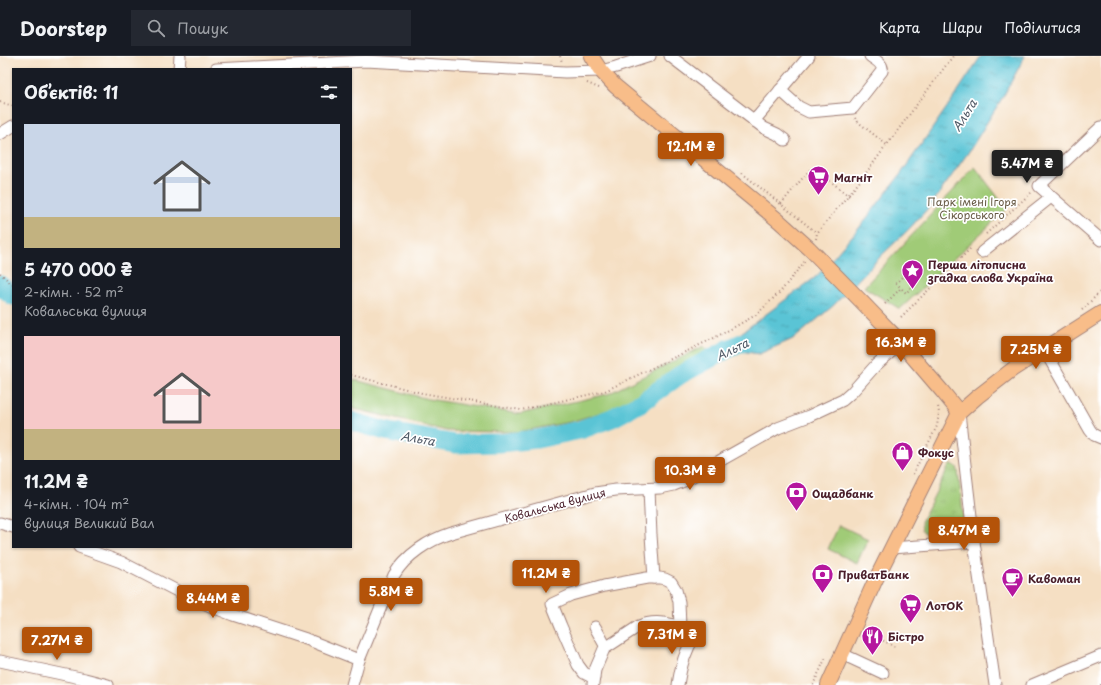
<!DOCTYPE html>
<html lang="uk">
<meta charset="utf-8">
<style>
:root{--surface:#171b24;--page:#242831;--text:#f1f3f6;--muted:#9ea1a6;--line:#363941;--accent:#b45309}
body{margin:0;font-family:"Playpen Sans",sans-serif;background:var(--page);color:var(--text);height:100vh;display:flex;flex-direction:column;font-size:15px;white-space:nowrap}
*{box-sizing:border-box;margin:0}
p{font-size:13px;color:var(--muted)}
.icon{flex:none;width:22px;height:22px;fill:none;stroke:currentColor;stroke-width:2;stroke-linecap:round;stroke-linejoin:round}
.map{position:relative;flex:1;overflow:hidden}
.panel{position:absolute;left:12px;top:12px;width:340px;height:480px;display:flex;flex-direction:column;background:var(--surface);border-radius:0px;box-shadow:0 1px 3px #0004}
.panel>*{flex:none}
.price{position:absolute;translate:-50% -34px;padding:0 9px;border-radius:4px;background:var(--accent);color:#fff;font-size:13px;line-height:26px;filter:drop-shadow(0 1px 2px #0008)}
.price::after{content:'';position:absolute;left:50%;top:24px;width:12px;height:9px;margin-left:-6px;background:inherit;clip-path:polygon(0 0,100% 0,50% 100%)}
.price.active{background:#222;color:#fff}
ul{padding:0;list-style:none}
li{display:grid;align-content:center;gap:8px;height:212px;padding:0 12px}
li span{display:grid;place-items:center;height:124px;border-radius:0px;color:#555}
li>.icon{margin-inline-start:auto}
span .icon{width:72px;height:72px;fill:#fffc;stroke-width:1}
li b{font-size:17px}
h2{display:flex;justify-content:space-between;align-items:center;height:48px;padding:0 12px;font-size:17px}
header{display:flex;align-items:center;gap:24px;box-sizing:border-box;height:56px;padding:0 20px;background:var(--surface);border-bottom:1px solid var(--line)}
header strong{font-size:19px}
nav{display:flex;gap:22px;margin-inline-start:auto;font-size:14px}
.search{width:280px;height:36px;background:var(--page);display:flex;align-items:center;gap:10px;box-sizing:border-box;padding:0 14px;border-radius:0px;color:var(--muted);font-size:15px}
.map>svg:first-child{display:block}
.grass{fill:url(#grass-tufts);stroke:#757551}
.green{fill:#a0cb77;stroke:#757551}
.water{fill:url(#water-ripples);stroke:#527280}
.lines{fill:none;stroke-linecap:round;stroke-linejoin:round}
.river{stroke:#5ac4d5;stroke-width:19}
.minor-casing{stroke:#a07f77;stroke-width:13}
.major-casing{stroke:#a07f77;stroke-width:16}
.path{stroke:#a07f77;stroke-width:2;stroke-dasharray:1 3;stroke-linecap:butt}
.minor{stroke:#fff;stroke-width:11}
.major{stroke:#f8bd89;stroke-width:14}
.labels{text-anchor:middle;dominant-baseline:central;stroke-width:3.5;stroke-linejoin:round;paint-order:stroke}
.poi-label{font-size:11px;font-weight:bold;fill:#4a1f2b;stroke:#fff;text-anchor:start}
.park-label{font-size:11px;fill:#685b46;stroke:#fff}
.street-label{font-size:11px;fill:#4a1f2b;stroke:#fff}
.water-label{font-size:12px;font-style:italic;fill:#505966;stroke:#fff}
</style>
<header>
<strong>Doorstep</strong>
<div class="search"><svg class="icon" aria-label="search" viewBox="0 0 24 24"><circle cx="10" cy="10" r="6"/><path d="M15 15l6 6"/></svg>Пошук</div>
<nav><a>Карта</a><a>Шари</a><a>Поділитися</a></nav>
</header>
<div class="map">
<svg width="1101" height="629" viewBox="0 0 1101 629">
<defs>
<pattern id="grass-tufts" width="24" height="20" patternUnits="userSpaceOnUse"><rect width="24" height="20" fill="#a0cb77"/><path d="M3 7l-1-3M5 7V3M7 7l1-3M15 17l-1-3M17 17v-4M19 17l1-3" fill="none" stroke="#8bae67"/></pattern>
<pattern id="water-ripples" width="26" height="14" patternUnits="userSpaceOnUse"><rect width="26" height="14" fill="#5ac4d5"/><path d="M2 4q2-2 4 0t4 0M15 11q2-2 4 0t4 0" fill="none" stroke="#4c9fad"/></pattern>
</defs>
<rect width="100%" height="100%" fill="#fff"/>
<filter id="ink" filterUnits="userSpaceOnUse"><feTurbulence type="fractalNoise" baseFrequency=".025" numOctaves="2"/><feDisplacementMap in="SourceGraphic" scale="8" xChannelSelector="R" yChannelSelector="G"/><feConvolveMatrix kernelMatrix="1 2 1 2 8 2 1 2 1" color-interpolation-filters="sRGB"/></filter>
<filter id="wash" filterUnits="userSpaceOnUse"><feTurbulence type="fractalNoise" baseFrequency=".012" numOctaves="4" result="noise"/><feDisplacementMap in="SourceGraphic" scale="16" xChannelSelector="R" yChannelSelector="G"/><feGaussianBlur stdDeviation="0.9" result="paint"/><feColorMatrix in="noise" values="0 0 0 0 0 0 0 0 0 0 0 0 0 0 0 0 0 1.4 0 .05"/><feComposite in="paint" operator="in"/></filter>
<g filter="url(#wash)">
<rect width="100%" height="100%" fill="#f5dfc3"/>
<!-- grass -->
<polygon class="grass" points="952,408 957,411 958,415 965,473 961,478 955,480 928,481 922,474 921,466 949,410"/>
<!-- green -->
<g class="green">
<polygon points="975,111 1007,153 900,253 864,231"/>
<polygon points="704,290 708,298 675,316 619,351 570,366 518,376 447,375 351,352 351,323 428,343 520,358 608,338"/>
<polygon points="839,469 868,483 857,507 828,493"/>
</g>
<!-- water -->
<polygon class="water" points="981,0 1025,0 1004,39 970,94 931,149 908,174 883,198 834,249 795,282 759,298 728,293 737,280 817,220 859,172 900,119 952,44"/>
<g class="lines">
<!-- river -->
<g class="river">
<polyline points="0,229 13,240"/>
<polyline points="351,365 385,375 455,388 499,387 537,383 580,374 612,362 642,346 680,319 728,293 751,283"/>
</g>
</g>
</g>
<g filter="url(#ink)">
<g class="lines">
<defs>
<g id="minor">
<polyline points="670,0 764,72 777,78 785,84"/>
<polyline points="179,13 180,0"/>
<polyline points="216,13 366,5 565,16 601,15 616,11 650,0"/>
<path d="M780,34L799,51L809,56L853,52L882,15C884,8 875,4 870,0"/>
<polyline points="754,65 809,0"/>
<polyline points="1101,71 1039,130 1101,184"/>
<polyline points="0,78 13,70"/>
<polyline points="982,196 1051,141"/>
<polyline points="1044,293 1090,374 1094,379 1101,382"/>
<polyline points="959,357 974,486 995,629"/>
<polyline points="649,433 651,479 654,522"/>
<polyline points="0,467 13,471"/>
<polyline points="79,491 121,506 183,538 215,552 233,559 306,583 359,604"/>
<polyline points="891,492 974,486"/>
<polyline points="595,571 606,591"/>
<polyline points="842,598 883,617"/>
<polyline points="0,605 85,623 108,629"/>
<polyline points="594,622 584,617 578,609 561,570 552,548 571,539 604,530 647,522 660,522 665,523 671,526 676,534 679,546 680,570"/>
<path d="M593,628L595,614L604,593L639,570C658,562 679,569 696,578C685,595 681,609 678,629"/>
<path d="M352,629L359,604L394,519C406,499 429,484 451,477L595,437L616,434L660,432L674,429L684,425L778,372L809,360L843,344L852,336L876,309L901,287"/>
<polyline points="1032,629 1101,600"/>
</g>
<g id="major">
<polyline points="591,0 601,15 615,30 779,165 809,192 861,245 893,278 942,335 955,351 959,357"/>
<polyline points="828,629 875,525 959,357 977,341 1013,313 1101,257"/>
</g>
</defs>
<!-- minor casing -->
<use href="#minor" class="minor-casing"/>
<!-- major casing -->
<use href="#major" class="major-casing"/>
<!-- path -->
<g class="path">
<polyline points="560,0 562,6"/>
<polyline points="587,27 599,32"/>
<polyline points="0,46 13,50"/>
<polyline points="855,62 858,66 887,89"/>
<polyline points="742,117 817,177"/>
<polyline points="781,148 806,118 810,114 813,113 819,116 849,140"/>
<polyline points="986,178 1032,136"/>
<polyline points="816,183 817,177 860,125 953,0"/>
<polyline points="0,217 13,229"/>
<polyline points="885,248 901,232 906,237 916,227 906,217 896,227 901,232"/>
<polyline points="1082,254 1101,235"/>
<polyline points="901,261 971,192"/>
<polyline points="351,319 422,337 521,354 605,335 716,281 756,259 781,235 805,205"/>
<polyline points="913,418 937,370 939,357 938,350"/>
<polyline points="869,577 895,591"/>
<polyline points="813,629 826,601"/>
<polyline points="1100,629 1101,629"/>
</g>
<!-- minor -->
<use href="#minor" class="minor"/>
<!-- major -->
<use href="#major" class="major"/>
</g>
</g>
<!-- icons -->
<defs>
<symbol id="supermarket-pin" viewBox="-11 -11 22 30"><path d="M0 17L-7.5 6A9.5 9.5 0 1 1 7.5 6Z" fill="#b5179e" stroke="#fff"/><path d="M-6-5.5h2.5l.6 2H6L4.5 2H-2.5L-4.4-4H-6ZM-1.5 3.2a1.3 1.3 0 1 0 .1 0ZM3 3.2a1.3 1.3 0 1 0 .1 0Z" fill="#fff"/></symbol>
<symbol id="sight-pin" viewBox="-11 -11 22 30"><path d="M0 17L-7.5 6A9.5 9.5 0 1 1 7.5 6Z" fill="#b5179e" stroke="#fff"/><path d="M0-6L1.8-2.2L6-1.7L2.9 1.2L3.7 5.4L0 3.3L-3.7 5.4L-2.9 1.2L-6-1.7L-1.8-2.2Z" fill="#fff"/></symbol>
<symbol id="shop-pin" viewBox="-11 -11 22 30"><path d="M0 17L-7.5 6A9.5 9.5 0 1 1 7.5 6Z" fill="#b5179e" stroke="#fff"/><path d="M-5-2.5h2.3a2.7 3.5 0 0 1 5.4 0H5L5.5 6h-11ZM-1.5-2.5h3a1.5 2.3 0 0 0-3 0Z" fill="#fff"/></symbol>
<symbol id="bank-pin" viewBox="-11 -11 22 30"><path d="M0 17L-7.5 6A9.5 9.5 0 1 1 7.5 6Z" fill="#b5179e" stroke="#fff"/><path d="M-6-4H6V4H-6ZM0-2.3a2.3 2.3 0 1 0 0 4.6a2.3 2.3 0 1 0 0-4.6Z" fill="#fff"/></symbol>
<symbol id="cafe-pin" viewBox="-11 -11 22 30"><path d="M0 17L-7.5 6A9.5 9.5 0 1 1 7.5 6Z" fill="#b5179e" stroke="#fff"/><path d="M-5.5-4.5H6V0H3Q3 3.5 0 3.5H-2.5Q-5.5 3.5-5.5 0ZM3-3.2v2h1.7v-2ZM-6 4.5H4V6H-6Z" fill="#fff"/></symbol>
<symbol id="restaurant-pin" viewBox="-11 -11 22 30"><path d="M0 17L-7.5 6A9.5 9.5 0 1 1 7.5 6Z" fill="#b5179e" stroke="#fff"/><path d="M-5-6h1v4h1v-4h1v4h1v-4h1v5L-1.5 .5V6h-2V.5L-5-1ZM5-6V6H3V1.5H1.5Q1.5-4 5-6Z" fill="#fff"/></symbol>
</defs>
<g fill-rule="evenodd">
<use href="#supermarket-pin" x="806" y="108" width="25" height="34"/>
<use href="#sight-pin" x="900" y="202" width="25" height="34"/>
<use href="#shop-pin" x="890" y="384" width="25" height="34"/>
<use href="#bank-pin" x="784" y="424" width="25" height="34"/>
<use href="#bank-pin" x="810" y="506" width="25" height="34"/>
<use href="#cafe-pin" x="1000" y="510" width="25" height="34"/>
<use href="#supermarket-pin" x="898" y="536" width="25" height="34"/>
<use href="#restaurant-pin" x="860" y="568" width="25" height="34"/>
</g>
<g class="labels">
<!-- poi labels -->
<g class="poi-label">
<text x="834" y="121">Магніт</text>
<text x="928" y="208">Перша літописна<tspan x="928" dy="13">згадка слова Україна</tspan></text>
<text x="918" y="396">Фокус</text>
<text x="812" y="437">Ощадбанк</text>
<text x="838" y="518">ПриватБанк</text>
<text x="1028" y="522">Кавоман</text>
<text x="926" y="549">ЛотОК</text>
<text x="888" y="580">Бістро</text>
</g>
<!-- park labels -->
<g class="park-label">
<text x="972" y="145">Парк імені Ігоря<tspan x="972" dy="13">Сікорського</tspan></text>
</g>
<!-- street labels -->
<g class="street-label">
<text transform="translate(555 449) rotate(-15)">Ковальська вулиця</text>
</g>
<!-- water labels -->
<g class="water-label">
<text transform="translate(964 59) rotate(-58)">Альта</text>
<text transform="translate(732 293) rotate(-26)">Альта</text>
<text transform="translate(418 382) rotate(10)">Альта</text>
</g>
</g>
</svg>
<b class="price" style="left:691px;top:111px">12.1M ₴</b>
<b class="price active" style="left:1027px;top:128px">5.47M ₴</b>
<b class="price" style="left:901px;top:307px">16.3M ₴</b>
<b class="price" style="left:1036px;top:314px">7.25M ₴</b>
<b class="price" style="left:690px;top:435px">10.3M ₴</b>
<b class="price" style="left:964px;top:495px">8.47M ₴</b>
<b class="price" style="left:546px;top:538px">11.2M ₴</b>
<b class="price" style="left:391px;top:556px">5.8M ₴</b>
<b class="price" style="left:213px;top:563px">8.44M ₴</b>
<b class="price" style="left:672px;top:599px">7.31M ₴</b>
<b class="price" style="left:57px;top:605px">7.27M ₴</b>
<section class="panel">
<h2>Об’єктів: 11<svg class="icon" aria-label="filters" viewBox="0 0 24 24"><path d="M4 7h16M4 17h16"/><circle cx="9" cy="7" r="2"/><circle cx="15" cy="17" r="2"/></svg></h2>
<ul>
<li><span style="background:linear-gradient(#c9d6e8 75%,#c2b280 0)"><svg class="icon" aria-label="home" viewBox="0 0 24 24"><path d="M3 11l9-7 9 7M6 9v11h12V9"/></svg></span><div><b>5 470 000 ₴</b><p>2-кімн. · 52 m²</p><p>Ковальська вулиця</p></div></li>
<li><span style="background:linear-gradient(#f6c9c9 75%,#c2b280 0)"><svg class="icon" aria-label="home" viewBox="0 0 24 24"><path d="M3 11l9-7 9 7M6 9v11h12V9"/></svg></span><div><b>11.2M ₴</b><p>4-кімн. · 104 m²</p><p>вулиця Великий Вал</p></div></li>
</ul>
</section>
</div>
